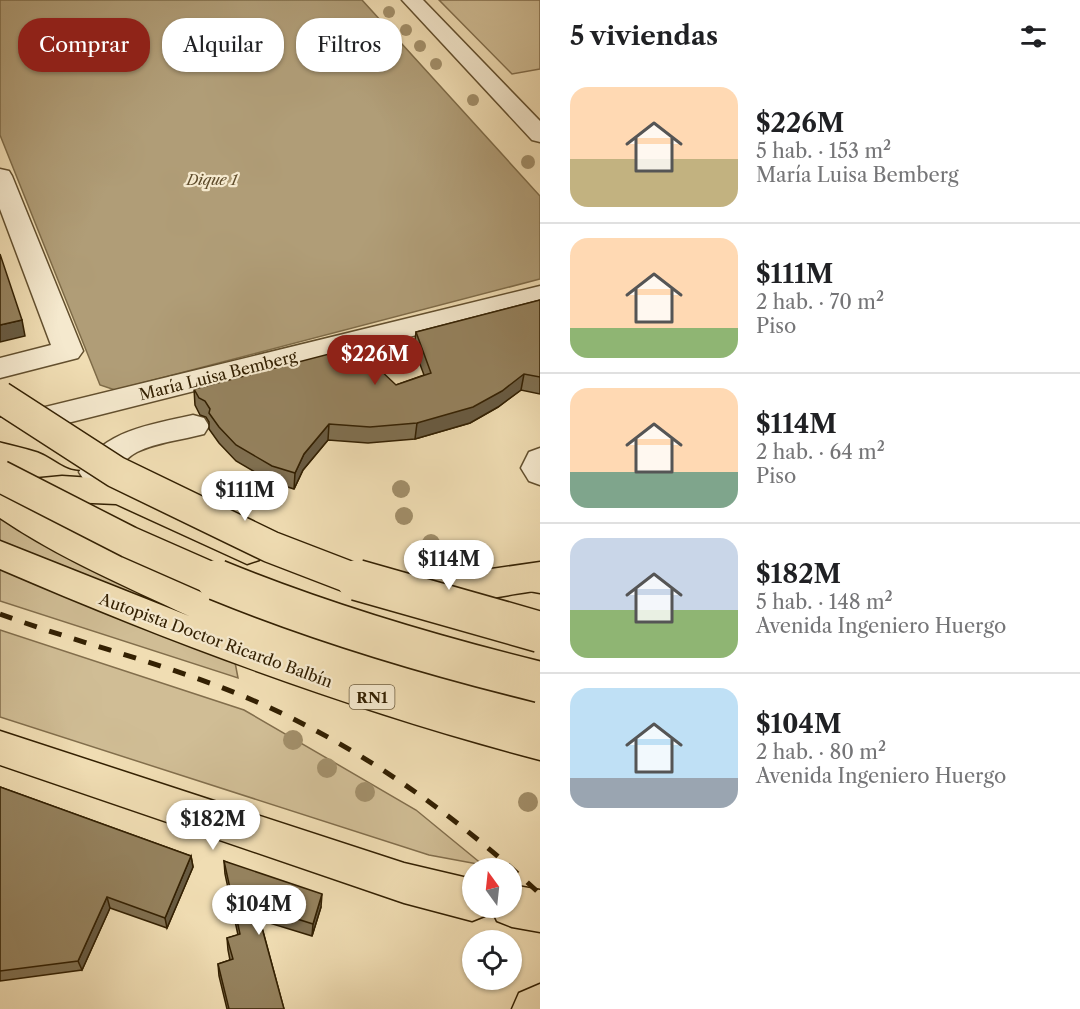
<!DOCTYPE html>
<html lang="es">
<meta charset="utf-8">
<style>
:root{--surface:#fff;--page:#f2f2f2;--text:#202124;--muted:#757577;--line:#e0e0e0;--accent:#8f2418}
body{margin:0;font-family:"Libre Caslon Text",serif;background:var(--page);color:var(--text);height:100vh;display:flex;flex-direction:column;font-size:22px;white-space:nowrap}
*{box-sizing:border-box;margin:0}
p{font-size:20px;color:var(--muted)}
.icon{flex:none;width:33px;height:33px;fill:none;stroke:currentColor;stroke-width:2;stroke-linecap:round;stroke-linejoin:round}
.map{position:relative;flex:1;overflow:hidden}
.sheet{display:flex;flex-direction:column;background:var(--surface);width:540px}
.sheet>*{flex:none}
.banner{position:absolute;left:18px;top:18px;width:432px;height:54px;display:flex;gap:12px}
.needle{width:39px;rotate:345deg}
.buttons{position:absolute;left:462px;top:858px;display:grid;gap:12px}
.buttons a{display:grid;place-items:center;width:60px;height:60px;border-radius:50%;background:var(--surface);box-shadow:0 2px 4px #0004;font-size:30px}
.price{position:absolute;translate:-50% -51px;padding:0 14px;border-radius:21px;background:#fff;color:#222;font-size:20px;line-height:39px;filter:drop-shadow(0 2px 3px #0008)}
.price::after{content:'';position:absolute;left:50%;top:36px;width:18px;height:14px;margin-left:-9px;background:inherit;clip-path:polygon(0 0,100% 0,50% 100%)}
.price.active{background:var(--accent);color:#fff}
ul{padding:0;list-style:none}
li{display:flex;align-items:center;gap:18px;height:150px;padding:0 30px}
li+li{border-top:2px solid var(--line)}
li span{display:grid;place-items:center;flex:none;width:168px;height:120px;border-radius:18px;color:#555}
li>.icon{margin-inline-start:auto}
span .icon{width:72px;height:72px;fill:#fffc;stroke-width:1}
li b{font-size:26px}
h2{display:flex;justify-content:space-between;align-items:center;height:72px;padding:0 30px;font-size:26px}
.pill{padding:0 21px;border-radius:24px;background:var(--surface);box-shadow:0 2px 4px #0004;font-size:21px;line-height:54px}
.pill.active{background:var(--accent);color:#fff}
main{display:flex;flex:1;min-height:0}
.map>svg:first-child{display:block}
.green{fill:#d0bd95;stroke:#826e4c;stroke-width:1.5}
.water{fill:#b09d77;stroke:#7e6b48;stroke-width:1.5}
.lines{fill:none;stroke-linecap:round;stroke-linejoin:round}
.minor-casing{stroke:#624f2e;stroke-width:3}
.major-casing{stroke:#332002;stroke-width:3}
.highway-casing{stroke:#332002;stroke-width:3}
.minor{fill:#f5e9ce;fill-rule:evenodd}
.major{fill:#f0ddb3;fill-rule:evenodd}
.highway{fill:#f0ddb3;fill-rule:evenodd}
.rail{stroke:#332002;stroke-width:5;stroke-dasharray:13 13;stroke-linecap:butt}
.highway-bridge-far1-casing{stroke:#332002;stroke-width:34;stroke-linecap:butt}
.highway-bridge-casing{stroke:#332002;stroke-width:43;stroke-linecap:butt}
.highway-bridge-far1{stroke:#f0ddb3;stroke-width:31}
.highway-bridge{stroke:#f0ddb3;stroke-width:40}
.tree{fill:#a28f6a}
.wall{fill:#807051;stroke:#332002;stroke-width:1.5}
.shaded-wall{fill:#685b42;stroke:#332002;stroke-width:1.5}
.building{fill:#95825e;stroke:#332002;stroke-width:1.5}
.labels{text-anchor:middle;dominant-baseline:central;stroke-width:4.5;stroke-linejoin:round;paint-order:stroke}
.far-water-label{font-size:15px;font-style:italic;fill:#5f4c2b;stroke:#f5e9ce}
.shield{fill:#f5e9ce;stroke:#6d5c3f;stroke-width:1.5}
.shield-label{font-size:15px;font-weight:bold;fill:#332002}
.street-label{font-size:16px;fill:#332002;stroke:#f5e9ce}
</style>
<main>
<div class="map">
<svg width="540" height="1009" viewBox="0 0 540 1009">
<rect width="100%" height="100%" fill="#f0ddb3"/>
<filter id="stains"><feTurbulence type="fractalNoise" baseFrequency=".00333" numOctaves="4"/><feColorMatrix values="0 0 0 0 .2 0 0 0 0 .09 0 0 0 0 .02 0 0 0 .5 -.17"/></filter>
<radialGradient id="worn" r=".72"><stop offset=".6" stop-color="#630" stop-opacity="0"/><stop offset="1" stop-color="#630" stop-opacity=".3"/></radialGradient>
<!-- green -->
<g class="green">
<polygon points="439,0 540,0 540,69 512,74"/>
<polygon points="0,509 223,599 238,678 0,601"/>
<polygon points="0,630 244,710 416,810 483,865 429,855 0,717"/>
</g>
<!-- water -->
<polygon class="water" points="0,0 362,0 540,196 540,279 115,390 100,385 0,135"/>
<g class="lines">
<defs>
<g id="minor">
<polygon points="402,0 423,0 540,121 540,142 532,140"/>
<polygon points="0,169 9,171 12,176 83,351 78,358 0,378 0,358 51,345 0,209"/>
<polygon points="540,286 540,304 0,440 0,418"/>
<path d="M193,415L204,418L209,426L204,434C182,440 157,442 137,452C115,463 114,490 84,480L79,472C103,430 150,425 193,415Z"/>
<polygon points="540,448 540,485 529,481 521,468 529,452"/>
</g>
<g id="major">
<path d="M0,419C28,426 80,434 95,460L90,468C68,475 57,458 38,451C26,447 12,444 0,441Z"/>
<polygon points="62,476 123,480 135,483 259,542 264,551 259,560 247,564 116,504 46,501 0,506 0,482"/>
<path d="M540,562V590C500,596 435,611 397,598L391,588L397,578L409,574L464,573Z"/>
<polygon points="0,731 404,863 472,879 472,908 490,908 487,915 472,921 404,903 0,765"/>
<polygon points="512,885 540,890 540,932 512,927 497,921 491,908 512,908"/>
<polygon points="540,984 540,1009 512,1009 519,993"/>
</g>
<g id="highway">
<path d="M0,489L12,492L45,514L115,551L235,605L382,659L540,700V760C354,711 176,645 0,569V541L189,616C125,586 59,558 0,518Z"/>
<polygon points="530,565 540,565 540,593 518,589 513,579 518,569"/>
</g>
</defs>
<!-- minor casing -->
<use href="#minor" class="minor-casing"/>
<!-- major casing -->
<use href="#major" class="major-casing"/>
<!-- highway casing -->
<use href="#highway" class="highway-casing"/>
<!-- minor -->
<use href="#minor" class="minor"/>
<!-- major -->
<use href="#major" class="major"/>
<!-- highway -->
<use href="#highway" class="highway"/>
<!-- rail -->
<path class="rail" d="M0,614C78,643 160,662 238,694C351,740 451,811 540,894"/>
<defs>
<g id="highway-bridge-far1">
<polyline points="0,397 116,472 271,547 362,582"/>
<polyline points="0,476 129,542 220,582"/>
</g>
<g id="highway-bridge">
<path d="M217,580C322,623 430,655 540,682"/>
<polyline points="357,580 540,632"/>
</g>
</defs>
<!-- highway-bridge-far1 casing -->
<use href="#highway-bridge-far1" class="highway-bridge-far1-casing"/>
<!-- highway-bridge casing -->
<use href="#highway-bridge" class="highway-bridge-casing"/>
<!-- highway-bridge-far1 -->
<use href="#highway-bridge-far1" class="highway-bridge-far1"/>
<!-- highway-bridge -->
<use href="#highway-bridge" class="highway-bridge"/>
</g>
<!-- trees -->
<g class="tree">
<circle cx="389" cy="12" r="6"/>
<circle cx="406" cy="30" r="6"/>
<circle cx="420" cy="46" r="6"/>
<circle cx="436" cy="64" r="6"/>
<circle cx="473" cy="100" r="6"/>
<circle cx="528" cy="162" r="7"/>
<circle cx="401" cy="489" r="9"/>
<circle cx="404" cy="516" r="9"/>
<circle cx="431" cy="543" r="9"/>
<circle cx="293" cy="740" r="10"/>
<circle cx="327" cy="768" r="10"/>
<circle cx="365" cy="792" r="10"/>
<circle cx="528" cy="802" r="10"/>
</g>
<!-- wall -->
<g class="wall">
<polygon points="540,300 540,394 521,390 498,407 470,423 415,439 368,443 328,440 303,470 294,489 272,482 236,461 219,443 209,429 209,422 206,417 200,415 195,405 194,389 396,385 424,375 414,348 416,332"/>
<polygon points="0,787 191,856 193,867 167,928 110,908 82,970 0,981"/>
<polygon points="224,861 321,907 312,936 260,920 284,1009 227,1009 219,976 218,964 230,960 228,950 227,938 238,935 225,874"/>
</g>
<!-- shaded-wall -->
<g class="shaded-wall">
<polygon points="22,320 25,336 0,342 0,325"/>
<polygon points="524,374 521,390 498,407 470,423 415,439 417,423"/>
<polygon points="329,424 328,440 303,470 294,489 295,473 304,454"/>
<polygon points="191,856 193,867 167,928 165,918"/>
<polygon points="322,894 321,907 312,936 313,924"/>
<polygon points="107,897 110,908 82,970 78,961"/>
</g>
<!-- building -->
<g class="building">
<polygon points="0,254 22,320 0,325"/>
<polygon points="540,300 540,377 524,374 502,391 473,407 417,423 370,427 329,424 304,454 295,473 272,466 236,445 219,427 209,413 210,409 205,401 199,398 194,389 356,347 396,385 431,373 416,332"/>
<polygon points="0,787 191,856 165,918 107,897 78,961 0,971"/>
<polygon points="224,861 322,894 313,924 256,906 284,1009 229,1009 218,964 233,959 227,938 240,934"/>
</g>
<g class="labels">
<!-- far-water labels -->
<g class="far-water-label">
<text x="212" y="179">Dique 1</text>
</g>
<!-- shield labels -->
<rect class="shield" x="349.5" y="685" width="45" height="24" rx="4.5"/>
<g class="shield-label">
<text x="372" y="697">RN1</text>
</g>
<!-- street labels -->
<g class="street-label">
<text transform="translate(218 375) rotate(-14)">María Luisa Bemberg</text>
<text transform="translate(216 640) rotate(20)">Autopista Doctor Ricardo Balbín</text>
</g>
</g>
<rect width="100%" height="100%" filter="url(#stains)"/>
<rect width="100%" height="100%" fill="url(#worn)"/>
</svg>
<div class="buttons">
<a><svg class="needle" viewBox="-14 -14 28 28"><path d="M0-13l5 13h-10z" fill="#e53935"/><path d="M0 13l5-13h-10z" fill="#757577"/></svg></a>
<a><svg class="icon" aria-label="locate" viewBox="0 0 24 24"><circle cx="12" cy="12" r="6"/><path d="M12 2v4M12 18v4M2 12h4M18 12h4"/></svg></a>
</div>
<b class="price active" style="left:375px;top:386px">$226M</b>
<b class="price" style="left:245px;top:522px">$111M</b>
<b class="price" style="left:449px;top:591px">$114M</b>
<b class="price" style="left:213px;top:851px">$182M</b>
<b class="price" style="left:259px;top:936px">$104M</b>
<div class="banner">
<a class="pill active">Comprar</a>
<a class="pill">Alquilar</a>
<a class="pill">Filtros</a>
</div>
</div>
<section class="sheet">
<h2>5 viviendas<svg class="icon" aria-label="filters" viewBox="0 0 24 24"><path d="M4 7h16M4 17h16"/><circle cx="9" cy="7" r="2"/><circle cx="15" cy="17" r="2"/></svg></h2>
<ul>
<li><span style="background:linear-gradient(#ffd9b3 60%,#c2b280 0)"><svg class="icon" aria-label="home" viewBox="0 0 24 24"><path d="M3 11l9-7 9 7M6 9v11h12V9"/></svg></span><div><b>$226M</b><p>5 hab. · 153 m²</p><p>María Luisa Bemberg</p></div></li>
<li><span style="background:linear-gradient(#ffd9b3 75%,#8fb573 0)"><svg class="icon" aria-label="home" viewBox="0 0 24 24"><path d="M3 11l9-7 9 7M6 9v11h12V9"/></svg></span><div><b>$111M</b><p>2 hab. · 70 m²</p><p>Piso</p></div></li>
<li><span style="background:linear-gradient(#ffd9b3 70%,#7fa58c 0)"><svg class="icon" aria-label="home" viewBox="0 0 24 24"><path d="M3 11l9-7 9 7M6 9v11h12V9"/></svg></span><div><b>$114M</b><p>2 hab. · 64 m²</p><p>Piso</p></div></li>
<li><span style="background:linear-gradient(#c9d6e8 60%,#8fb573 0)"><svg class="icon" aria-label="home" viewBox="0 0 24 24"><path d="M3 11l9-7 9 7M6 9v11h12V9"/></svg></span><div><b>$182M</b><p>5 hab. · 148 m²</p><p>Avenida Ingeniero Huergo</p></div></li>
<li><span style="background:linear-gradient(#bfe0f5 75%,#9aa5b1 0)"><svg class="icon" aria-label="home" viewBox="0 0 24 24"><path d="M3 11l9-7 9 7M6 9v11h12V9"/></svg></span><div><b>$104M</b><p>2 hab. · 80 m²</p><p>Avenida Ingeniero Huergo</p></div></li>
</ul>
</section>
</main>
